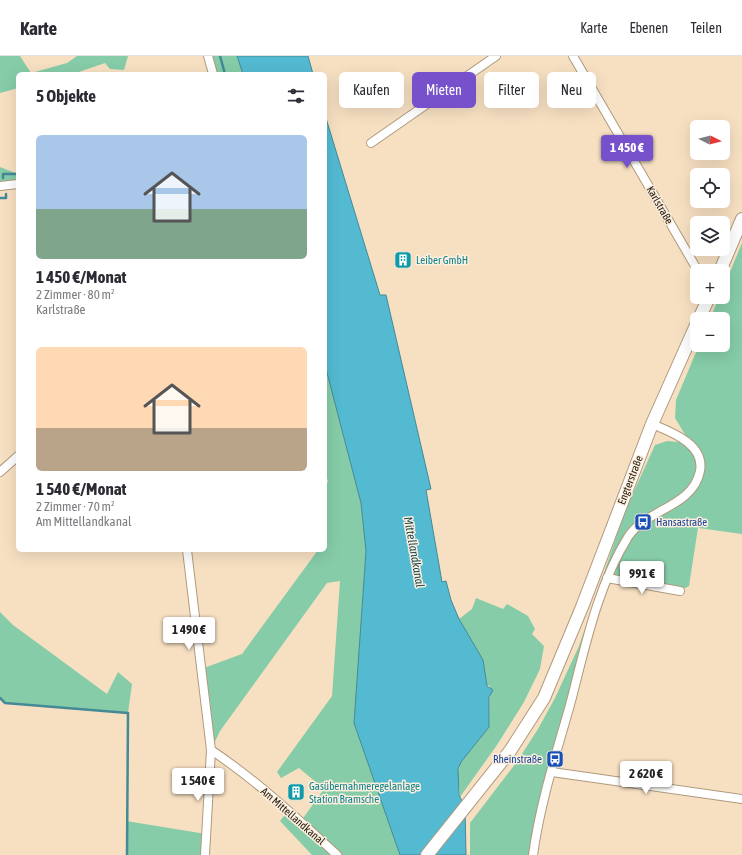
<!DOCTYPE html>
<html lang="de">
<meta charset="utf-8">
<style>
:root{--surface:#fff;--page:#f2f2f3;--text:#2b2b33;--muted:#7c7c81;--line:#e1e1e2;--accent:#7751cb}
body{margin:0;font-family:"Asap Condensed",sans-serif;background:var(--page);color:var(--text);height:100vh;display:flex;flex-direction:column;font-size:15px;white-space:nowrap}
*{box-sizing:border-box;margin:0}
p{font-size:13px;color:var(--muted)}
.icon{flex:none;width:22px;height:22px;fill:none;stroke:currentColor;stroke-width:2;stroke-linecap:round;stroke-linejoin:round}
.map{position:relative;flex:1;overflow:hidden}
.panel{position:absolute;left:16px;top:16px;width:311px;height:480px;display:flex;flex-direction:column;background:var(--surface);border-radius:6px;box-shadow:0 4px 16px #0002}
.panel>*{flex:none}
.hud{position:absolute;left:339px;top:16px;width:343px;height:36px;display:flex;gap:8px}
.needle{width:26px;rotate:96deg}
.controls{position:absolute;left:690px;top:64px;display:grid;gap:8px}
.controls a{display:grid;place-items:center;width:40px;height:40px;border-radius:6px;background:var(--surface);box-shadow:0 4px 16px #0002;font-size:20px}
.price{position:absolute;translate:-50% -34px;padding:0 9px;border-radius:4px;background:#fff;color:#222;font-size:13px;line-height:26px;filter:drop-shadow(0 1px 2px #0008)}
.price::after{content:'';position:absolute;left:50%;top:24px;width:12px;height:9px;margin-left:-6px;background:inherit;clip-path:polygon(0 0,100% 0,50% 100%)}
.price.on{background:var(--accent);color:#fff}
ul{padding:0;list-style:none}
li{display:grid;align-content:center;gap:8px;height:212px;padding:0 20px}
li span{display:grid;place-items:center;height:124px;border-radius:6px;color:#555}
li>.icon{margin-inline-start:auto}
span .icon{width:72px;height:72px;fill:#fffc;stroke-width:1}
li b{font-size:17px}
h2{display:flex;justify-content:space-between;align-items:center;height:48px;padding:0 20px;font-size:17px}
.chip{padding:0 14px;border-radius:6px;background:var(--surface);box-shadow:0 4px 16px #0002;font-size:14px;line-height:36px}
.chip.on{background:var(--accent);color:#fff}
header{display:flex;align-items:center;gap:24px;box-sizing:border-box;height:56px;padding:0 20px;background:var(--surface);border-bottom:1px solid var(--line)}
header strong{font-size:19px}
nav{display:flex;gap:22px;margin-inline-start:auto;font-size:14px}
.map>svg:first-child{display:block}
.green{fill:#86cca8}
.water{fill:#53bad1;stroke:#448996}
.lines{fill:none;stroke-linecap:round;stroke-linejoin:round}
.stream{stroke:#448996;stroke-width:2.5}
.minor-casing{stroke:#b09a7e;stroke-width:10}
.primary-casing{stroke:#b09a7e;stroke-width:14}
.minor{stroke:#fff;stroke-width:8}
.primary{stroke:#fff;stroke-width:12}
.labels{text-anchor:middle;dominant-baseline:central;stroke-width:3;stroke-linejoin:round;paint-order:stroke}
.street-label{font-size:11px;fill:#21180e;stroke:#fdefdd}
.culture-label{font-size:11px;fill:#0d838f;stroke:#fdefdd;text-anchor:start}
.transit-label{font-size:11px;fill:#164399;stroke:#fdefdd;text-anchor:start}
.water-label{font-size:12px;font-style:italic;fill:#1b4953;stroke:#fdefdd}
</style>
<header>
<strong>Karte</strong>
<nav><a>Karte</a><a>Ebenen</a><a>Teilen</a></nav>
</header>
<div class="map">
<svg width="742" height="799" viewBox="0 0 742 799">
<rect width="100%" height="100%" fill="#f7e0c2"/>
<!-- green -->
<g class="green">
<polygon points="0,0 20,0 31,17 67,7 77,0 128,0 124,14 110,13 105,7 73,18 18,18 18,32 0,37"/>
<polygon points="208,0 237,0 243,18 213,18"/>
<polygon points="0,111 18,118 18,128 0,130"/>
<polygon points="742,187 742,478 698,472 689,530 680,535 606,522 530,799 470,799 470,767 516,707 538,673 555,642 579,590 625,455 655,389 667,385 690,387 675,362 676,344 699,289 723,289 723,263 710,263 719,241 723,241 723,233"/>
<polygon points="325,309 361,447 366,495 354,667 400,799 312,799 280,765 288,755 301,765 324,733 299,712 281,722 277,716 332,640 340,525 327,527 220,675 211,694 201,613 242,598 318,494 325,494 325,429 328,426 325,414"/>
<polygon points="476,542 503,553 507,548 528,560 535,573 532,578 544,590 540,613 524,646 497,689 460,741 458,716 461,706 489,671 490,630 487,629 483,604 459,563 472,553"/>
<polygon points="0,556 13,569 107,638 118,616 132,628 128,657 5,647 0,642"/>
<polygon points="126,765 206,778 205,799 127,799"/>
</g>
<!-- water -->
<g class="water">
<polygon points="237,0 308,0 313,18 243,18"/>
<polygon points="325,59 380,239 386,239 431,433 426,434 442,526 446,525 451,544 459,563 483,604 487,630 493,634 489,641 489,671 461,706 458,713 459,739 465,751 466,799 400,799 354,667 366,495 361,447 325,309"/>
</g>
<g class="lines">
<!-- stream -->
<g class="stream">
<polyline points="220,0 225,18"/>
<polyline points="3,122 3,118 18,118"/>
<polyline points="0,142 6,142 6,138"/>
<polyline points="0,642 5,647 128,657 127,799"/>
</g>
<defs>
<g id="minor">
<polyline points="208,0 213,18"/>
<polyline points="573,0 698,215"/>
<polyline points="371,87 496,0"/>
<polyline points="0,130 18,128"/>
<polyline points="0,416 18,400"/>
<polyline points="187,494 211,694 205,799"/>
<polyline points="607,522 680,535"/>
<path d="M211,694C256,724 297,762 337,799"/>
<polyline points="552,716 742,743"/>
<path d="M533,799C540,748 556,698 570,649C585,592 597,531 628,481C646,453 693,451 700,415C705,388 671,376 652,368"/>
</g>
<g id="primary">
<polyline points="720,215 742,163"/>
<polyline points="699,263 709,241"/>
<polyline points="427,799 510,695 544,642 582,551 652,368 697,267"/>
</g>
</defs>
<!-- minor casing -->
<use href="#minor" class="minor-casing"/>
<!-- primary casing -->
<use href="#primary" class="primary-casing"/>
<!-- minor -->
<use href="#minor" class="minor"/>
<!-- primary -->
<use href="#primary" class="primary"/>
</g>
<!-- icons -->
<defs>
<symbol id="building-square" viewBox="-11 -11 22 22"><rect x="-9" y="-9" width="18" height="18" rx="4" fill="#0f9aa8" stroke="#fdefdd"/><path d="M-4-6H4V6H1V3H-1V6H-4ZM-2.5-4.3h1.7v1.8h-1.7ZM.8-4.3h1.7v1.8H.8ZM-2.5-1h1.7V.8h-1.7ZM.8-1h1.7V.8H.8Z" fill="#fff"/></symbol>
<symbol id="bus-square" viewBox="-11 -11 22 22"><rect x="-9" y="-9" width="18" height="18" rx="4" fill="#1a4fb4" stroke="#fdefdd"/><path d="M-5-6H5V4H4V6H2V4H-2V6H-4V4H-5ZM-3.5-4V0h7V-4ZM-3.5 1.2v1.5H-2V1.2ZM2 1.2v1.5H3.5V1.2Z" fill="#fff"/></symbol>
</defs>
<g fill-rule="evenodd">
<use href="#building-square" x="393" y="194" width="20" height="20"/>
<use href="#bus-square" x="633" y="456" width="20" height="20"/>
<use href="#bus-square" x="545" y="693" width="20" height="20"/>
<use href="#building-square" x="286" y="726" width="20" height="20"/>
</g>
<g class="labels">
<!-- street labels -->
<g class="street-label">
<text transform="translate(660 149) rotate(60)">Karlstraße</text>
<text transform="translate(630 424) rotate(-69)">Engterstraße</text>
<text transform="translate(293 760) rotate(41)">Am Mittellandkanal</text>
</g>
<!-- culture labels -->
<g class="culture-label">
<text x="416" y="204">Leiber GmbH</text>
<text x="309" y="730">Gasübernahmeregelanlage<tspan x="309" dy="13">Station Bramsche</tspan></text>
</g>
<!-- transit labels -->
<g class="transit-label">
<text x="656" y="466">Hansastraße</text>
<text x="542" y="703" text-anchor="end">Rheinstraße</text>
</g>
<!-- water labels -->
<g class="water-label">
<text transform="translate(414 496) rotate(80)">Mittellandkanal</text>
</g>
</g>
</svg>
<div class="controls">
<a><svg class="needle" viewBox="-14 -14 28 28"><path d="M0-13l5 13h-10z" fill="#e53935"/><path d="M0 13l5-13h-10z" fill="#7c7c81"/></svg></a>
<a><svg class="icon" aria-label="locate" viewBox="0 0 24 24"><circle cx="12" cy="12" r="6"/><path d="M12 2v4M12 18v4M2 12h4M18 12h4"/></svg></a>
<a><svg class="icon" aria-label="layers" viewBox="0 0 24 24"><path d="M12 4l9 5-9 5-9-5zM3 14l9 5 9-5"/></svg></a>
<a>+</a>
<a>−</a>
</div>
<b class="price on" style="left:627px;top:113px">1 450 €</b>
<b class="price" style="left:642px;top:539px">991 €</b>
<b class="price" style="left:189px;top:595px">1 490 €</b>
<b class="price" style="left:646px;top:739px">2 620 €</b>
<b class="price" style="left:198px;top:746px">1 540 €</b>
<div class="hud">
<a class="chip">Kaufen</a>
<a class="chip on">Mieten</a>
<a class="chip">Filter</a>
<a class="chip">Neu</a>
</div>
<section class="panel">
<h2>5 Objekte<svg class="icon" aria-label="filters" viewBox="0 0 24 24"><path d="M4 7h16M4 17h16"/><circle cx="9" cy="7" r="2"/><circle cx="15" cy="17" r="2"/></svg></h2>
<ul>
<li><span style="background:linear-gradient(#a9c7e8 60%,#7fa58c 0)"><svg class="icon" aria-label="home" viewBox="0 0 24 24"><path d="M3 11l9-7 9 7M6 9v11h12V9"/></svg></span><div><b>1 450 €/Monat</b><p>2 Zimmer · 80 m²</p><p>Karlstraße</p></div></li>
<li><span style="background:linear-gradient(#ffd9b3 65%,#b9a48a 0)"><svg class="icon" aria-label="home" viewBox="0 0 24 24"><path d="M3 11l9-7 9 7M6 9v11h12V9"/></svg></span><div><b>1 540 €/Monat</b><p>2 Zimmer · 70 m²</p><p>Am Mittellandkanal</p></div></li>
</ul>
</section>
</div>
